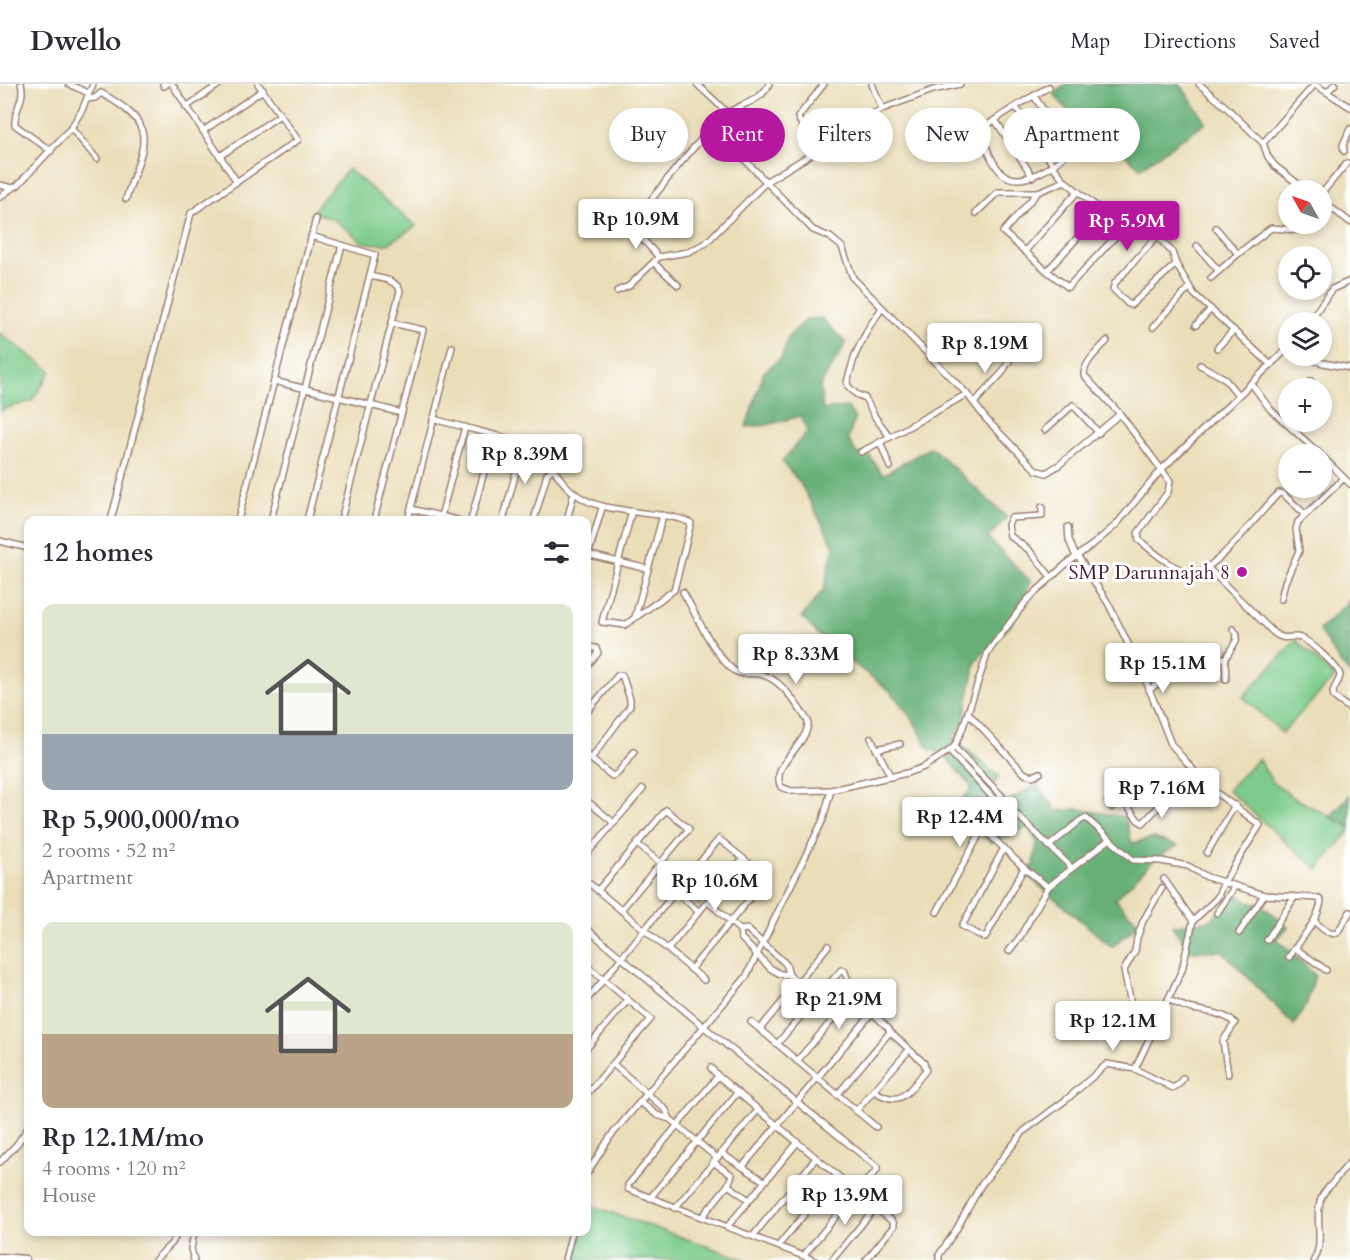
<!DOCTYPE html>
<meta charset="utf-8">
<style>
:root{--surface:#fff;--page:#f7f7f7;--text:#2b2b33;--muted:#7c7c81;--line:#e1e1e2;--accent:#b5179e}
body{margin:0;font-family:Cardo,serif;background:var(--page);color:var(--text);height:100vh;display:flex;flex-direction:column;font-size:22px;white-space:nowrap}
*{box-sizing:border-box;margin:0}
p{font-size:20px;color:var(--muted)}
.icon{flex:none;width:33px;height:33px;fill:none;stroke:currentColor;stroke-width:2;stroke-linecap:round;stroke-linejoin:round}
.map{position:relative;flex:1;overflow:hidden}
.drawer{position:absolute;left:24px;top:432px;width:567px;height:720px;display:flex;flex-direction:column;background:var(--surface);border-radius:12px;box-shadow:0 3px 9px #0003}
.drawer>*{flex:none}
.guide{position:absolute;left:609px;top:24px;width:570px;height:54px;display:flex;gap:12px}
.needle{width:39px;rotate:310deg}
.tools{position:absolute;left:1278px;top:96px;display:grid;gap:12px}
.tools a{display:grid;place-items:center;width:54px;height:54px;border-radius:50%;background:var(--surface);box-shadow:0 3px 9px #0003;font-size:30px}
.price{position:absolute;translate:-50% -51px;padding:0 14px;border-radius:6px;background:#fff;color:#222;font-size:20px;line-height:39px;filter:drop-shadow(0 2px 3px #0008)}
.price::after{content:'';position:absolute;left:50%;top:36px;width:18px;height:14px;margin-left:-9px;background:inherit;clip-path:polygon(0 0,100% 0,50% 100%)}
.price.active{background:var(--accent);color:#fff}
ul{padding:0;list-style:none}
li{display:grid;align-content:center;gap:12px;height:318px;padding:0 18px}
li span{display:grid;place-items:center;height:186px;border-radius:12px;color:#555}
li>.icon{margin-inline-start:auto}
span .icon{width:108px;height:108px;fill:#fffc;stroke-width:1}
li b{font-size:26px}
h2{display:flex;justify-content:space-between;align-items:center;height:72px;padding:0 18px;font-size:26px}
.tag{padding:0 21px;border-radius:27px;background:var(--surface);box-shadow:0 3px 9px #0003;font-size:21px;line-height:54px}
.tag.active{background:var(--accent);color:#fff}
header{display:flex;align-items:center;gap:36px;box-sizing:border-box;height:84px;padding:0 30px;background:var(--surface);border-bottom:2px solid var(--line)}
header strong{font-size:28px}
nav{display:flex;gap:33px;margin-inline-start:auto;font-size:21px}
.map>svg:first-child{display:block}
.green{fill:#7ecc8b;stroke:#64765b;stroke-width:1.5}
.forest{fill:#66b077;stroke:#586851;stroke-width:1.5}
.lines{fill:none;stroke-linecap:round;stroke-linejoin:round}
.minor-casing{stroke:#9a7e72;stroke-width:8}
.primary-casing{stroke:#9a7e72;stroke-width:11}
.minor{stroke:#fff;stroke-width:5}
.primary{stroke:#fff;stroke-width:8}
.poi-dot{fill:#b5179e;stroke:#fff;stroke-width:2}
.labels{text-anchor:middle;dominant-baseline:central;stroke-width:6;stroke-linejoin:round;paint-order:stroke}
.poi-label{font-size:20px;fill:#4a1f2b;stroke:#fff;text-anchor:end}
</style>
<header>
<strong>Dwello</strong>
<nav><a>Map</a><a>Directions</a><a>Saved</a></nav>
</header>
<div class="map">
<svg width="1350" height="1176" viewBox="0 0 1350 1176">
<rect width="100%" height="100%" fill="#fff"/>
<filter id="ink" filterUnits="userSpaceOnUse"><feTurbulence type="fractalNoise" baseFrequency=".0167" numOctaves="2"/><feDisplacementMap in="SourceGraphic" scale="12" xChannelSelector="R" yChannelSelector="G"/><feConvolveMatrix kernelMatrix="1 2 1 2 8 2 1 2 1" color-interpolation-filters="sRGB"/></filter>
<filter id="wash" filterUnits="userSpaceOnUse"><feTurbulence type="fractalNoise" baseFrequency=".008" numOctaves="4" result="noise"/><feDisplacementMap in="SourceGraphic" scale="24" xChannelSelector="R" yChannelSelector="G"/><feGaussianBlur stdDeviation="1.35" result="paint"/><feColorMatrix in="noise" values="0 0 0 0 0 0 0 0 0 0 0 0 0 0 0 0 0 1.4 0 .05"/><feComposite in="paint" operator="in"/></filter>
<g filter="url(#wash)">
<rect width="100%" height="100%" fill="#eadeb9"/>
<!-- green -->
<g class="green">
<path d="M348,85L416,142L388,160L363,159C348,146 332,130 311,129Z"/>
<polygon points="0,249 51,287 32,317 4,325 0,328"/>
<polygon points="1296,556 1335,593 1282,649 1243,613"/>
<polygon points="1258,675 1272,697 1291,712 1350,743 1350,747 1318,785 1283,756 1228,706"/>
<polygon points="695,794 711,807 699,822 683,809"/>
<polygon points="587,1120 747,1176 574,1176 581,1148 586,1148"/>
</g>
<!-- forest -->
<g class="forest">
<polygon points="1065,0 1180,0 1206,38 1140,84 1117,64 1062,69 1054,37 1071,31 1054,10"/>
<polygon points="822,234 846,259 820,302 823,326 848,323 855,335 848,355 857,370 867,368 883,391 931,363 1007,433 988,454 1031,498 1011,541 976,577 964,636 954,654 999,693 988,710 996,723 1038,701 1057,727 1079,725 1125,733 1132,759 1154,754 1178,762 1157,773 1115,815 1139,840 1112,863 1022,787 1034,782 1037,758 1028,743 991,759 952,727 972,704 944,671 929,665 912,634 890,607 826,559 802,533 824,505 834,462 800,399 782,377 807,348 801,332 767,341 746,343 764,288 781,274 789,252 807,235"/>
<polygon points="1350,516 1350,589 1341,580 1319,546"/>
<polygon points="1350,711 1350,743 1330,733"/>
<polygon points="1236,808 1248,818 1263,822 1288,843 1277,855 1315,891 1307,919 1294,941 1222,867 1190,867 1172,842 1211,836"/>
</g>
</g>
<g filter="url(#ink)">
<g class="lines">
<defs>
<g id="minor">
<path d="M21,0C26,14 13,27 15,41L51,67"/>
<polyline points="69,0 88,9"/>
<polyline points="163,0 164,2 167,0"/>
<polyline points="172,0 237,98"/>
<path d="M697,0C712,15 733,31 743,50C746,58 739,66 742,73L813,146L830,153L842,163L853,194L967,310L986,335L1036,386L1046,389L1059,381L1120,330L1170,397L1168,408L1138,449L1139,456C1151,466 1178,490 1195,488C1218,486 1261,426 1279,409L1283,410L1305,430"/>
<polyline points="872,0 882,25"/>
<polyline points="1199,0 1227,24 1263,59 1268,73 1275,82 1306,106"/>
<polyline points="1314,0 1350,23"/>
<polyline points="1327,8 1335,0"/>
<path d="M1034,12L1054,42L1067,69C1055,82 1021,105 1003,90C992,81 986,62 980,48L981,46C1001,30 1026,16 1049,3"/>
<path d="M87,15L95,14L101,9C163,43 143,60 126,115"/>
<polyline points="186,23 220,0"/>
<polyline points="1016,23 1056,86 1065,97 1102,127 1134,133 1157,152 1172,168 1176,180 1194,210 1271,281"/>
<polyline points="995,36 1033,93"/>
<polyline points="71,44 97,75"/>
<polyline points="203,47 263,6"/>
<polyline points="1263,59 1315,0"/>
<polyline points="822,64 804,46 798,33 824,0"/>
<polyline points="1344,67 1343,61 1350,45"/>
<polyline points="220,72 280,31"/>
<polyline points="1065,97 1038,108 1003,148 1047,187 1102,127"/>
<polyline points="0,101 12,104 17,102 71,44 82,26 93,0"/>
<polyline points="1322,109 1347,79"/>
<polyline points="0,113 12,104"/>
<polyline points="1322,117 1350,138"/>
<path d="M611,128C626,133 647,161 659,173"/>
<polyline points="976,129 998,108 1038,108"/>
<path d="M630,143C660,105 689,65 724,32C738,19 760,20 769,0"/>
<polyline points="1216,144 1238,170"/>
<polyline points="1157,152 1115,199 1113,205 1128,220 1131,221 1176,180"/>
<polyline points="1197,162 1219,187"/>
<polyline points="1025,167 1078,107"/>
<polyline points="654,179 678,201"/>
<polyline points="1047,187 1068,203 1134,133"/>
<polyline points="1211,194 1238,170 1271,144 1297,146 1304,140"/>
<polyline points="617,207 629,202 659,173 688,168 706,159 767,97 822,64 849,44 882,25 933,6 960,0"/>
<polyline points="882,224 869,243 855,271 847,298 848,302 856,310 865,314 875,333 890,353 967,310"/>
<polyline points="1309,238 1332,205 1350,197"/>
<polyline points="1196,241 1211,225"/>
<polyline points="1153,243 1189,204"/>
<path d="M1107,257C1099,266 1084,278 1084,291L1120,330"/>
<polyline points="1217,264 1234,246"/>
<polyline points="1299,272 1323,279 1350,284"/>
<polyline points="1200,281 1224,294 1238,311"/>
<polyline points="274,297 402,329"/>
<polyline points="1311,297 1317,304"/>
<polyline points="1251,299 1270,325 1320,370"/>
<polyline points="1322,310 1322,311"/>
<polyline points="974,319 1002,289 1012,272"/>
<path d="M433,335L540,363L543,365C570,422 593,422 650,430C663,431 679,433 691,439L674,506L625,541L602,538L632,427"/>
<polyline points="1045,346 1073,321 1099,349"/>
<polyline points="890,353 880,358 890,383"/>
<polyline points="861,368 880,358"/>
<polyline points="1322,372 1350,400"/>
<polyline points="1042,423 1042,432 1011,434 1008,441 1010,452 1029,466 1051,493"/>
<polyline points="411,425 457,436"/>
<polyline points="111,436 191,129 298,56 258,0"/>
<polyline points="238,436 316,135"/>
<polyline points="271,436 342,161"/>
<polyline points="307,436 375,171 311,152"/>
<path d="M341,436L400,207C396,195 381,195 370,192"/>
<polyline points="374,436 423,246 392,239"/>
<polyline points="408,436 452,263"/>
<polyline points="440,436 465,343"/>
<polyline points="471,436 494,351"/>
<polyline points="503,436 524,359"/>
<polyline points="534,436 547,390 552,385"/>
<polyline points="567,436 574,409"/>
<polyline points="1068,443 1069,456 1076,473"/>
<polyline points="0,457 28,464"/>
<polyline points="586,470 648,485"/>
<polyline points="586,478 602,424"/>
<path d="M1206,482L1274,549C1286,558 1290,550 1301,554C1308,556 1339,583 1340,591C1340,596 1334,603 1333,608L1334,613L1350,625"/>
<path d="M683,508C697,532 712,568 733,586C741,592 751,588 760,590C782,595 796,620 808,637C809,662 769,680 781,703L792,707L831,706"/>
<polyline points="1281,515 1285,498 1299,467 1296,445 1298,438 1344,394"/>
<polyline points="635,533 663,431"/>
<polyline points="586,563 596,564 598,569 586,583"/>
<polyline points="1225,575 1236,557 1237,550 1233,545"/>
<polyline points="1149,606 1179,583 1190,592 1193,592 1215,571 1225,575 1226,595"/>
<polyline points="586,629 618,591 622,591 630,615 630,622 591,675"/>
<polyline points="968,629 1025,690 1033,692 1040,689"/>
<polyline points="871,654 891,693"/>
<polyline points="954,663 1001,711 1008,722 1072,784"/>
<polyline points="876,665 900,660"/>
<polyline points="949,667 997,718 1008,722"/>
<polyline points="586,671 612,692 618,689 634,668"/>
<polyline points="1119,711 1138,736 1143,739 1180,700 1194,714 1198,714 1207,702"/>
<polyline points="586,716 614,739"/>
<polyline points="1108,718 1112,723 1122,716"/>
<polyline points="1126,721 1150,695"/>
<polyline points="984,745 1024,784 1048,803 1020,853 1009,867"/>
<polyline points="637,760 684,798"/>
<path d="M1049,762L1081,736L1086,734L1133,776L1161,777L1188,782L1207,793L1264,811L1318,814L1321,817C1319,834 1305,850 1295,864"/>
<polyline points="1004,764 962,842 985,854 1024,784"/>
<polyline points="1207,769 1235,721"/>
<polyline points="586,771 643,705"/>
<polyline points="692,788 716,807"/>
<polyline points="1164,795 1193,837"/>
<polyline points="590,800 704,896"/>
<polyline points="1048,803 1110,755"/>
<polyline points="598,806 666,726 689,745 621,826"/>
<polyline points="676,808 699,828"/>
<polyline points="708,818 740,846 747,845 786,880 789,891 817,914"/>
<polyline points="937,828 1001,711"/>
<polyline points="1217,829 1235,802"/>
<path d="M1314,837C1320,842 1328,852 1337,849L1350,828"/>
<polyline points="586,844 703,942 877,1083 877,1086 856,1108 804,1171"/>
<polyline points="740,846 741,854 770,884 780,890 789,891"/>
<polyline points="1239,849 1264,811"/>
<polyline points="1267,856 1294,814"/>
<polyline points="668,865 743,775"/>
<polyline points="1289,873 1295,864 1326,886"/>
<polyline points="586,881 651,935 586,1011"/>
<polyline points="691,885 756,807"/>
<path d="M1169,916C1177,919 1185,924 1193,925C1207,928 1224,929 1235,939L1223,957L1228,990"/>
<polyline points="586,917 719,755 760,788"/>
<polyline points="751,938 876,1043"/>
<polyline points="1156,942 1131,920 1124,886 1135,867 1137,854 1143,837 1162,804"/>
<polyline points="760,945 828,862"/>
<polyline points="777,960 841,886 844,886 854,911 797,977"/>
<polyline points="586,965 628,916"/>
<polyline points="613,980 666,1026 670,1035 717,1074"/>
<polyline points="711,984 718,992 893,1138 894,1142 866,1176"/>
<polyline points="1135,985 1173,1004 1179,1000 1183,994"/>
<polyline points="718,992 628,1101 628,1105 814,1176"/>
<path d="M874,1007C903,1025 908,1007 926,986L924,979L890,948"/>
<polyline points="837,1011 890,948 888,944 854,911"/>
<polyline points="640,1018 657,1031 670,1035"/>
<polyline points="856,1027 909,966"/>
<polyline points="721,1069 764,1097"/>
<polyline points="0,1078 17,1060 28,1044"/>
<polyline points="713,1078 732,1091 728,1101 749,1116"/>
<polyline points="743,1082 872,929"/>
<polyline points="586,1091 610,1053 746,893 823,736 831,706 907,689 924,683 949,667 954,663 962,646 988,568 1027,516 1065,481 1096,458 1116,441 1161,386 1288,264"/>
<polyline points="650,1114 738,1008"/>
<polyline points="675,1124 758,1026"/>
<polyline points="702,1133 728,1101"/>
<polyline points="727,1143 797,1059"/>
<polyline points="194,1148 191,1165 194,1176"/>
<polyline points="753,1152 816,1074"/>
<polyline points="778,1162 837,1091"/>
<polyline points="155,1176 172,1159 178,1148"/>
<polyline points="565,1176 572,1148"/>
<polyline points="832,1176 876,1123"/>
<polyline points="939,1176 939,1171 956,1146 981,1101 1024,1047 1067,1015 1107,980 1135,985 1182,886 1193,837 1217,814 1224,798 1260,741 1207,702 1171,660 1144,592 1108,519 1077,471"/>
<path d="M1314,1176C1326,1155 1312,1132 1323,1110L1350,1078"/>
</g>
<polyline id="primary" points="0,1174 25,1176"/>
</defs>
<!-- minor casing -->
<use href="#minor" class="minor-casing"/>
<!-- primary casing -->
<use href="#primary" class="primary-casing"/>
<!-- minor -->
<use href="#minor" class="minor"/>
<!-- primary -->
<use href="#primary" class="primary"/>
</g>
</g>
<!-- markers -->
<circle class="poi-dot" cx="1242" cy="488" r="6"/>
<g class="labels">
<!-- poi labels -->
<g class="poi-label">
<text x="1230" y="488">SMP Darunnajah 8</text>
</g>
</g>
</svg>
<div class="tools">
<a><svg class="needle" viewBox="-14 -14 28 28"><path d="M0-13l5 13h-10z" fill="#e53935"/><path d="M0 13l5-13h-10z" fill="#7c7c81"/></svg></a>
<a><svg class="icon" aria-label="locate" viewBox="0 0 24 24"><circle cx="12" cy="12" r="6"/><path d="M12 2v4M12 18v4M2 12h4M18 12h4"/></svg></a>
<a><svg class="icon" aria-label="layers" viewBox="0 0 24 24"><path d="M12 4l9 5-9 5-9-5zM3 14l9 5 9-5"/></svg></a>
<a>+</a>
<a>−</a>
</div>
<b class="price" style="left:636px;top:166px">Rp 10.9M</b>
<b class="price active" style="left:1127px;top:168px">Rp 5.9M</b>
<b class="price" style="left:985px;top:290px">Rp 8.19M</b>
<b class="price" style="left:525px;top:401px">Rp 8.39M</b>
<b class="price" style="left:796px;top:601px">Rp 8.33M</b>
<b class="price" style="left:1163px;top:610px">Rp 15.1M</b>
<b class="price" style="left:1162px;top:735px">Rp 7.16M</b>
<b class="price" style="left:960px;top:764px">Rp 12.4M</b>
<b class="price" style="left:715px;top:828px">Rp 10.6M</b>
<b class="price" style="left:839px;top:946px">Rp 21.9M</b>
<b class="price" style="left:1113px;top:968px">Rp 12.1M</b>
<b class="price" style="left:845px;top:1142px">Rp 13.9M</b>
<div class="guide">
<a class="tag">Buy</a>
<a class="tag active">Rent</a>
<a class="tag">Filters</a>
<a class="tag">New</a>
<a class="tag">Apartment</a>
</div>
<section class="drawer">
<h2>12 homes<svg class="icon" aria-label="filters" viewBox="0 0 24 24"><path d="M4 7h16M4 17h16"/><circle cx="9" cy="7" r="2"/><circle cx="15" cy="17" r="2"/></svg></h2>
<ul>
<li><span style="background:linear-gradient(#dfe7d0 70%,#9aa5b1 0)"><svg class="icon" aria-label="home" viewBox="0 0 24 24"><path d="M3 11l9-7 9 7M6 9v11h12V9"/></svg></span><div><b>Rp 5,900,000/mo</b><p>2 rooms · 52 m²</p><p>Apartment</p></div></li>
<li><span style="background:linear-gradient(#dfe7d0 60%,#b9a48a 0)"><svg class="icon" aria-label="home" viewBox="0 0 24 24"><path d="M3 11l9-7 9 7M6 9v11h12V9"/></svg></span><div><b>Rp 12.1M/mo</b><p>4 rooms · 120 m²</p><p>House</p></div></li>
</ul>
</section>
</div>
